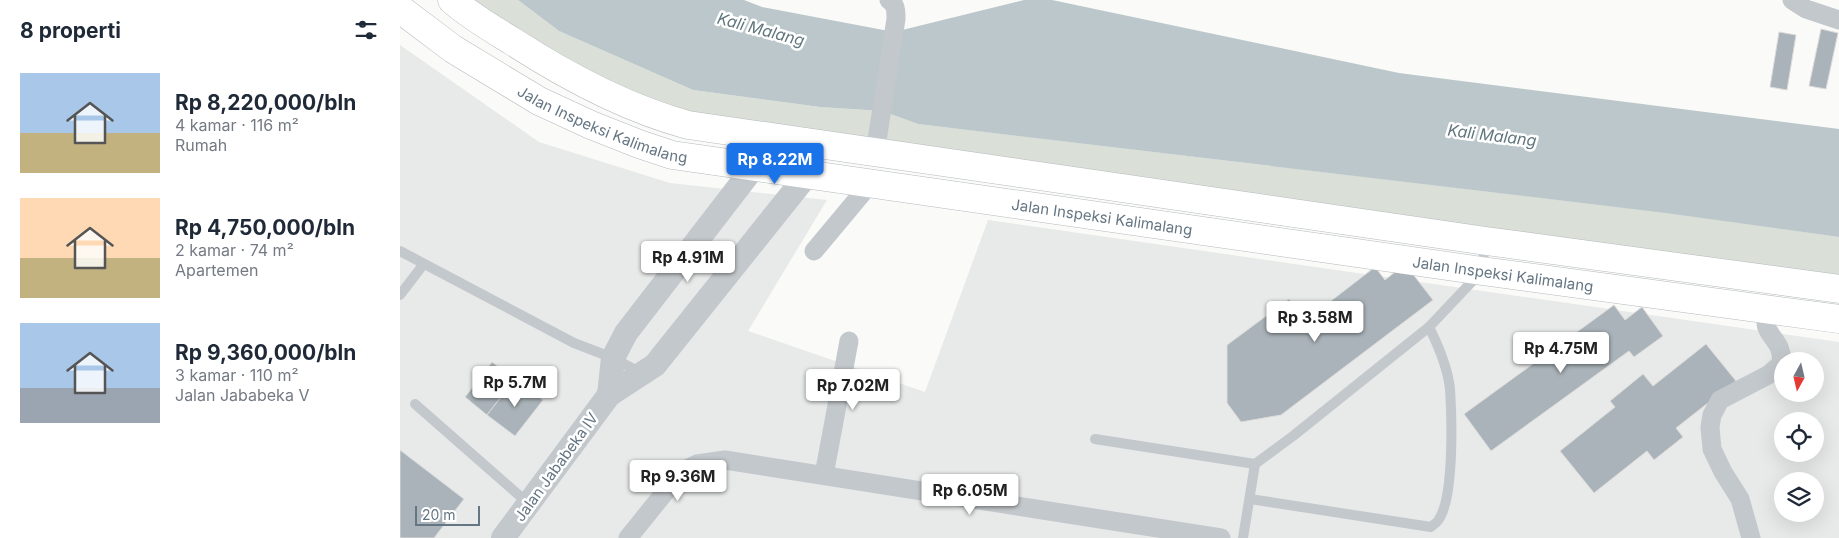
<!DOCTYPE html>
<html lang="id">
<meta charset="utf-8">
<style>
:root{--surface:#fff;--page:#f2f2f3;--text:#1f2937;--muted:#747a83;--accent:#1a73e8}
body{margin:0;font-family:Inter,sans-serif;background:var(--page);color:var(--text);height:100vh;display:flex;flex-direction:column;font-size:19px;white-space:nowrap}
*{box-sizing:border-box;margin:0}
p{font-size:16px;color:var(--muted)}
.icon{flex:none;width:28px;height:28px;fill:none;stroke:currentColor;stroke-width:2;stroke-linecap:round;stroke-linejoin:round}
.map{position:relative;flex:1;overflow:hidden}
.drawer{display:flex;flex-direction:column;background:var(--surface);width:400px}
.drawer>*{flex:none}
.needle{width:32px;rotate:188deg}
.controls{position:absolute;left:1374px;top:352px;display:grid;gap:10px}
.controls a{display:grid;place-items:center;width:50px;height:50px;border-radius:50%;background:var(--surface);box-shadow:0 5px 20px #0002;font-size:25px}
.scale{position:absolute;left:15px;bottom:12px;width:65px;box-sizing:border-box;padding-left:5px;border:2px solid #657683;border-top:0;font-size:14px;line-height:18px;white-space:nowrap;color:#657683;-webkit-text-stroke:4px #fff;paint-order:stroke}
.price{position:absolute;translate:-50% -42px;padding:0 11px;border-radius:5px;background:#fff;color:#222;font-size:16px;line-height:32px;filter:drop-shadow(0 1px 2px #0008)}
.price::after{content:'';position:absolute;left:50%;top:30px;width:15px;height:11px;margin-left:-8px;background:inherit;clip-path:polygon(0 0,100% 0,50% 100%)}
.price.active{background:var(--accent);color:#fff}
ul{padding:0;list-style:none}
li{display:flex;align-items:center;gap:15px;height:125px;padding:0 20px}
li span{display:grid;place-items:center;flex:none;width:140px;height:100px;border-radius:0px;color:#555}
li>.icon{margin-inline-start:auto}
span .icon{width:60px;height:60px;fill:#fffc;stroke-width:1}
li b{font-size:21px}
h2{display:flex;justify-content:space-between;align-items:center;height:60px;padding:0 20px;font-size:21px}
main{display:flex;flex:1;min-height:0}
.map>svg:first-child{display:block}
.built{fill:#e8e9e9;fill-rule:evenodd}
.green{fill:#dadfd7}
.water{fill:#bbc7cb}
.lines{fill:none;stroke-linecap:round;stroke-linejoin:round}
.river{stroke:#bbc7cb;stroke-width:39}
.building{fill:#aab3b9;stroke:#dcdcda}
.primary-casing{stroke:#b5babe;stroke-width:29}
.service{stroke:#c3c8cc;stroke-width:10}
.minor{stroke:#c3c8cc;stroke-width:19}
.tertiary{stroke:#c3c8cc;stroke-width:24}
.primary{stroke:#fff;stroke-width:28}
.labels{text-anchor:middle;dominant-baseline:central;stroke-width:5;stroke-linejoin:round;paint-order:stroke}
.street-label{font-size:15px;fill:#657683;stroke:#fff}
.water-label{font-size:16px;font-style:italic;fill:#60757c;stroke:#fff}
</style>
<main>
<section class="drawer">
<h2>8 properti<svg class="icon" aria-label="filters" viewBox="0 0 24 24"><path d="M4 7h16M4 17h16"/><circle cx="9" cy="7" r="2"/><circle cx="15" cy="17" r="2"/></svg></h2>
<ul>
<li><span style="background:linear-gradient(#a9c7e8 60%,#c2b280 0)"><svg class="icon" aria-label="home" viewBox="0 0 24 24"><path d="M3 11l9-7 9 7M6 9v11h12V9"/></svg></span><div><b>Rp 8,220,000/bln</b><p>4 kamar · 116 m²</p><p>Rumah</p></div></li>
<li><span style="background:linear-gradient(#ffd9b3 60%,#c2b280 0)"><svg class="icon" aria-label="home" viewBox="0 0 24 24"><path d="M3 11l9-7 9 7M6 9v11h12V9"/></svg></span><div><b>Rp 4,750,000/bln</b><p>2 kamar · 74 m²</p><p>Apartemen</p></div></li>
<li><span style="background:linear-gradient(#a9c7e8 65%,#9aa5b1 0)"><svg class="icon" aria-label="home" viewBox="0 0 24 24"><path d="M3 11l9-7 9 7M6 9v11h12V9"/></svg></span><div><b>Rp 9,360,000/bln</b><p>3 kamar · 110 m²</p><p>Jalan Jababeka V</p></div></li>
</ul>
</section>
<div class="map">
<svg width="1439" height="538" viewBox="0 0 1439 538">
<rect width="100%" height="100%" fill="#fafaf8"/>
<!-- built -->
<path class="built" d="M0,45L139,142L270,183L427,200L348,331L525,392L588,220L1439,342V538H0ZM1382,361H1415V394H1382ZM1382,421H1415V454H1382ZM1382,481H1415V514H1382Z"/>
<!-- green -->
<polygon class="green" points="52,0 118,0 159,31 293,90 420,107 482,111 518,124 1278,214 1439,237 1439,288 288,125"/>
<!-- water -->
<polygon class="water" points="118,0 344,0 362,7 494,32 624,0 652,0 999,73 1439,129 1439,237 1266,213 518,124 482,111 420,107 293,90 159,31"/>
<g class="lines">
<!-- river -->
<polyline class="river" points="745,90 1270,158"/>
</g>
<!-- building -->
<g class="building">
<polygon points="1421,29 1438,33 1426,89 1409,86"/>
<polygon points="1379,32 1396,35 1387,90 1370,87"/>
<polygon points="1005,264 1033,300 881,415 841,422 827,403 827,345 889,299 905,321 975,267 985,280"/>
<polygon points="1214,305 1225,320 1242,307 1263,336 1234,357 1229,351 1091,451 1064,414"/>
<polygon points="1306,344 1336,381 1276,428 1283,437 1254,460 1247,451 1194,493 1160,451 1215,407 1210,401 1243,374 1253,386"/>
<polygon points="92,362 115,379 87,415 65,397"/>
<polygon points="115,379 143,400 115,436 87,415"/>
<polygon points="0,450 64,499 34,538 0,538"/>
</g>
<g class="lines">
<defs>
<g id="primary">
<path d="M52,0C70,16 91,28 112,41C166,76 225,108 288,125L1086,241L1439,289"/>
<path id="s1" d="M0,9L53,49L139,101L191,125L239,144L272,155L1082,271L1439,319"/>
</g>
</defs>
<!-- primary casing -->
<use href="#primary" class="primary-casing"/>
<!-- service -->
<g class="service">
<polyline points="0,251 174,343 213,358 241,373"/>
<polyline points="0,295 23,265"/>
<polyline points="15,404 129,504"/>
<polyline points="695,439 855,464"/>
<path d="M850,499L1031,527C1033,525 1038,522 1039,519C1054,497 1052,418 1050,389C1048,370 1038,345 1029,327"/>
<polyline points="843,538 855,464 893,436 1029,327 1082,271 1085,242"/>
</g>
<!-- minor -->
<g class="minor">
<polyline points="1392,0 1406,9 1439,20"/>
<path d="M475,153L496,19C496,11 496,4 489,0"/>
<polyline points="414,251 470,184"/>
<polyline points="424,475 449,341"/>
<polyline points="228,538 282,471 297,464 325,460 821,538"/>
<path d="M1351,538L1340,499L1323,472L1312,449L1310,427L1312,415L1320,400L1368,375L1381,364C1385,336 1357,337 1369,309"/>
</g>
<!-- tertiary -->
<g class="tertiary">
<polyline points="209,395 213,358 226,333 354,167 359,136"/>
<polyline points="103,538 209,395 255,365 407,175 412,144"/>
</g>
<!-- primary -->
<use href="#primary" class="primary"/>
</g>
<g class="labels">
<!-- street labels -->
<g class="street-label">
<text stroke="none"><textPath href="#s1" startOffset="235">Jalan Inspeksi Kalimalang</textPath></text>
<text stroke="none"><textPath href="#s1" startOffset="745">Jalan Inspeksi Kalimalang</textPath></text>
<text stroke="none"><textPath href="#s1" startOffset="1150">Jalan Inspeksi Kalimalang</textPath></text>
<text transform="translate(156 467) rotate(-54)">Jalan Jababeka IV</text>
</g>
<!-- water labels -->
<g class="water-label">
<text transform="translate(361 29) rotate(15)">Kali Malang</text>
<text transform="translate(1092 135) rotate(7)">Kali Malang</text>
</g>
</g>
</svg>
<div class="controls">
<a><svg class="needle" viewBox="-14 -14 28 28"><path d="M0-13l5 13h-10z" fill="#e53935"/><path d="M0 13l5-13h-10z" fill="#747a83"/></svg></a>
<a><svg class="icon" aria-label="locate" viewBox="0 0 24 24"><circle cx="12" cy="12" r="6"/><path d="M12 2v4M12 18v4M2 12h4M18 12h4"/></svg></a>
<a><svg class="icon" aria-label="layers" viewBox="0 0 24 24"><path d="M12 4l9 5-9 5-9-5zM3 14l9 5 9-5"/></svg></a>
</div>
<div class="scale">20 m</div>
<b class="price active" style="left:375px;top:185px">Rp 8.22M</b>
<b class="price" style="left:288px;top:283px">Rp 4.91M</b>
<b class="price" style="left:915px;top:343px">Rp 3.58M</b>
<b class="price" style="left:1161px;top:374px">Rp 4.75M</b>
<b class="price" style="left:115px;top:408px">Rp 5.7M</b>
<b class="price" style="left:453px;top:411px">Rp 7.02M</b>
<b class="price" style="left:278px;top:502px">Rp 9.36M</b>
<b class="price" style="left:570px;top:516px">Rp 6.05M</b>
</div>
</main>
